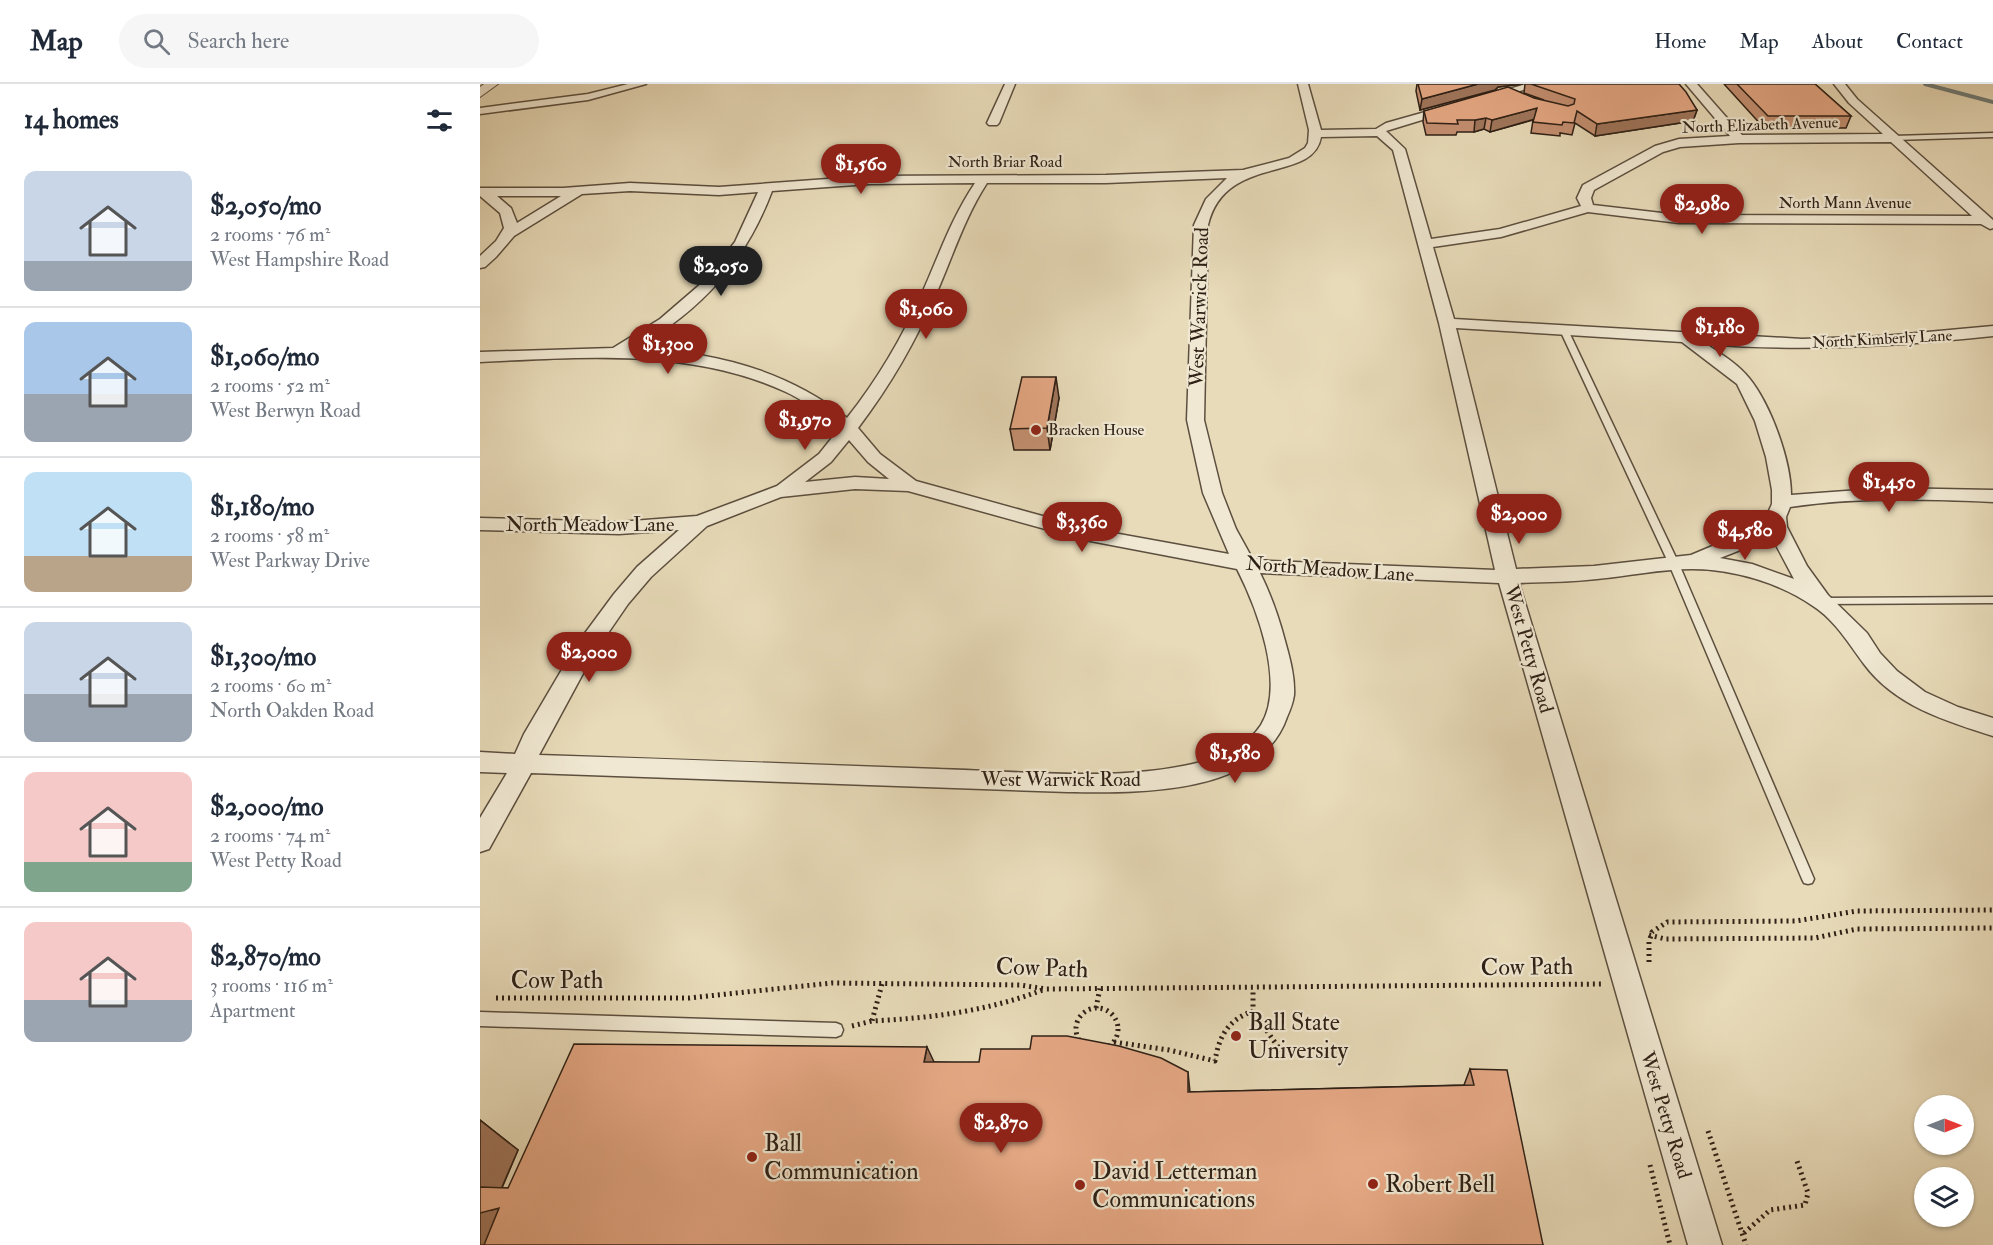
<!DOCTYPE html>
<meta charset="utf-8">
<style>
:root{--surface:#fff;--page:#f6f6f7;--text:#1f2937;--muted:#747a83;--line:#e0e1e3;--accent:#8f2418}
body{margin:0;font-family:"IM FELL Double Pica",serif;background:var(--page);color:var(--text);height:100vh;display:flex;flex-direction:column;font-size:22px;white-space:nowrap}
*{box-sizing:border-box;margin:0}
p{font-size:20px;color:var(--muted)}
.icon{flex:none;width:33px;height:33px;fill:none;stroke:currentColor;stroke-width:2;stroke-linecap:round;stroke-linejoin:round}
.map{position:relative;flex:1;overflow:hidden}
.panel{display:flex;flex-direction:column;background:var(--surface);width:480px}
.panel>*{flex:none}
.needle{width:39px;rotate:90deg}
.fabs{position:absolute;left:1434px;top:1011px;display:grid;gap:12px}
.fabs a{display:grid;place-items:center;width:60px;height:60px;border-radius:50%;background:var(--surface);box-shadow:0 2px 4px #0004;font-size:30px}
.price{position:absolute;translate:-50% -51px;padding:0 14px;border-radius:21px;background:var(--accent);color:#fff;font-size:20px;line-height:39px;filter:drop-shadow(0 2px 3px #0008)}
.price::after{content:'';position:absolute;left:50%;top:36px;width:18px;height:14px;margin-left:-9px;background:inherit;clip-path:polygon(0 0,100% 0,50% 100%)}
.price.on{background:#222;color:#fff}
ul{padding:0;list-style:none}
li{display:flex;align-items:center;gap:18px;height:150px;padding:0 24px}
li+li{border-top:2px solid var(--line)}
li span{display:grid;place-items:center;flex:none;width:168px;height:120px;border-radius:12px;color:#555}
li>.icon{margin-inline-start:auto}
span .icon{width:72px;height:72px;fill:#fffc;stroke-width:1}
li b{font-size:26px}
h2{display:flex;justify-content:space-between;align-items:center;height:72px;padding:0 24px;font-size:26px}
header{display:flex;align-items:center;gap:36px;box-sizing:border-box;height:84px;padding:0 30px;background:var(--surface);border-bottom:2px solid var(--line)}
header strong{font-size:28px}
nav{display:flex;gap:33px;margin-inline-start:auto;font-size:21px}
.search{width:420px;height:54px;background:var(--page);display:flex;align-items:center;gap:15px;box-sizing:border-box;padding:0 21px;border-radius:33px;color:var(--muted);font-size:22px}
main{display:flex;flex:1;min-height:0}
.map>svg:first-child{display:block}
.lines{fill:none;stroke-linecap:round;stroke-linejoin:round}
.stream{stroke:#6e7c77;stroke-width:4}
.service-casing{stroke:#5c4f3f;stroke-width:3}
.minor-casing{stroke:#5c4f3f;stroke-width:3}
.tertiary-casing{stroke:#5c4f3f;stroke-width:2}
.path{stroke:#2e2016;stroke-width:5;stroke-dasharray:2 4;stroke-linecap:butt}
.service{fill:#f0e8d2;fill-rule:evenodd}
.minor{fill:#f0e8d2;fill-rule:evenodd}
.tertiary{fill:#f0e8d2;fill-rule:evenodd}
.wall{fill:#c59072;stroke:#2e2016;stroke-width:1.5}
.shaded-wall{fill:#a0765c;stroke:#2e2016;stroke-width:1.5}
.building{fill:#e5a884;stroke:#2e2016;stroke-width:1.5}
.poi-dot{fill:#8f2418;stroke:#f0e8d2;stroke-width:2}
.labels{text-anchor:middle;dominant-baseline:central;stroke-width:4.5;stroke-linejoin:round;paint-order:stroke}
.far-street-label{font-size:16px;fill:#2e2016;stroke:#f0e8d2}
.far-poi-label{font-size:16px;fill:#2e2016;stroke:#f0e8d2;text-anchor:start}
.street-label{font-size:20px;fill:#2e2016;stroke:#f0e8d2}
.near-street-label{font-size:24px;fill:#2e2016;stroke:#f0e8d2}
.near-poi-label{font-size:24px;fill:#2e2016;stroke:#f0e8d2;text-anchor:start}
</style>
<header>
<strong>Map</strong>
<div class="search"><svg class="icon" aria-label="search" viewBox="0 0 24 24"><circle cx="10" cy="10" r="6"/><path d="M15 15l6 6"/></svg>Search here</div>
<nav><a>Home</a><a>Map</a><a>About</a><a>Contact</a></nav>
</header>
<main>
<section class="panel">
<h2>14 homes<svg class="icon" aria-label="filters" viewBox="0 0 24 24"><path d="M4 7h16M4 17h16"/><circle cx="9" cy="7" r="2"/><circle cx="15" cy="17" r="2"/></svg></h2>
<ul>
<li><span style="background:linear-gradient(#c9d6e8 75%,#9aa5b1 0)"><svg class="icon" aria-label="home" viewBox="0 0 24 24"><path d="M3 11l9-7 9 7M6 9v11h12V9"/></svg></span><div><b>$2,050/mo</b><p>2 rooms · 76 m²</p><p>West Hampshire Road</p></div></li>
<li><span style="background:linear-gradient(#a9c7e8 60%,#9aa5b1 0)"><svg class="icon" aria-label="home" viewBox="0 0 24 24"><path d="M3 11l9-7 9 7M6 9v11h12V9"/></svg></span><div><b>$1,060/mo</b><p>2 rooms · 52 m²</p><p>West Berwyn Road</p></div></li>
<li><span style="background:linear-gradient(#bfe0f5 70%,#b9a48a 0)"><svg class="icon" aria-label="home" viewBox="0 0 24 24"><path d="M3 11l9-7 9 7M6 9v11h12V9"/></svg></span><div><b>$1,180/mo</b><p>2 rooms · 58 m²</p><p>West Parkway Drive</p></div></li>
<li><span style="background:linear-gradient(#c9d6e8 60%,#9aa5b1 0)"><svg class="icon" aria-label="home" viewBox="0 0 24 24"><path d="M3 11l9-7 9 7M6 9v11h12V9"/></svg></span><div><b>$1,300/mo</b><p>2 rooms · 60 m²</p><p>North Oakden Road</p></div></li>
<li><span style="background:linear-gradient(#f6c9c9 75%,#7fa58c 0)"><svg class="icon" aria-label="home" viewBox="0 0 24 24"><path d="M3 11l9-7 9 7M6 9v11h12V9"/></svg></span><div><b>$2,000/mo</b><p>2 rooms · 74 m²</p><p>West Petty Road</p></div></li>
<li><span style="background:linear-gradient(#f6c9c9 65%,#9aa5b1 0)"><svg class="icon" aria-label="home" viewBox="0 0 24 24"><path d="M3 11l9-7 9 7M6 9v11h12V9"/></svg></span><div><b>$2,870/mo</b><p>3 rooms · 116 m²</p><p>Apartment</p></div></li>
</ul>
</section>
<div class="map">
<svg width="1513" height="1161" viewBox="0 0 1513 1161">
<rect width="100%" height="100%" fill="#e8dbb9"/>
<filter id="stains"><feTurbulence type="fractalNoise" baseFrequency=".00333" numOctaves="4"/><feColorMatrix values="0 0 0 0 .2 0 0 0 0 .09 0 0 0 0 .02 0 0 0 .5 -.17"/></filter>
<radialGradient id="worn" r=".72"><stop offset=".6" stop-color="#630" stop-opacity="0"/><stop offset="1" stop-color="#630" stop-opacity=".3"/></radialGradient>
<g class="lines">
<!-- stream -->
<polyline class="stream" points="1445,0 1513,18"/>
<defs>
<g id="service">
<polygon points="1513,49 1513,53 1414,56 1411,54 1414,52"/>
<polygon points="1081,244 1088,246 1199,480 1334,795 1332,799 1328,800 1324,799 1322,795 1189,480 1080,246"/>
<polygon points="1513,513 1513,519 1342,520 1337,517 1342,514"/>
<polygon points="0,928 356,939 361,941 363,946 361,951 356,953 0,942"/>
</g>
<g id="minor">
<polygon points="148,0 166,0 108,16 0,30 0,24 108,10"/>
<polygon points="525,0 535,0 519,39 517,41 509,41 507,39"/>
<path d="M818,0H828L841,46L896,45L906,39L970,21H978V25L906,47L925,65L951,155L1020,145L1101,122L1097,114L1103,101L1175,62L1199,55L1250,52L1206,0H1217L1262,51L1403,50L1369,19L1354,0H1365L1377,15L1513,136V144L1510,145L1501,140L1199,139L1108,128L1021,153L953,163L974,235L1322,255L1404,252L1513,242V252C1417,262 1322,268 1226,260C1241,270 1258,280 1269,294C1291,321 1311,377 1311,411L1407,404L1513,406V418C1445,415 1377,413 1310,423L1306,433L1307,443L1327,482L1348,511L1387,549L1400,569L1417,587L1445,608L1478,623L1513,634V652C1466,637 1415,622 1384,580C1369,560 1355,536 1333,522C1300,499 1253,485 1212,485C1181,485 1148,492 1117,495C1091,498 1065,498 1039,499L1242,1161H1208L1019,499L780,489C791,511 799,534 805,557C810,575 815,593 814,611C813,619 810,626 807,633C780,712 657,709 588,708L51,689L9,765L0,768V734L27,689L0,688V668L35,670L44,650L97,560L134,510L157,483L199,446L139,450L0,446V434L139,438L217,432L297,402L339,370L359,345C342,332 326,317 306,308C211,264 103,273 0,278V268L133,264L180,235L223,198L255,158L278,108L239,111L150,107L102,110L34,152L16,173L5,183L0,184V172L16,157L24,144L20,129L0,112V104H83L150,99L239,103L389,92L626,91L763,86L809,74L825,64L828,59L829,46ZM897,52L913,66L959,239L1015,486L789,477L772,474L756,445L742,409L724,336L728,141C745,69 833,100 841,53ZM1411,58L1492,132L1199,131L1113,121L1111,114L1114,106L1183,68L1200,63L1259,59ZM747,94L726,115L714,141L707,336L723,409L749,470L606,444L436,397L400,370L378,344C410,302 436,257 457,208C473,171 485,133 507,99H626ZM495,99C472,133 459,171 443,207C423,252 398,295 367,334C306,286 233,267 155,265C221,226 265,179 292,107L389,100ZM17,112H81L37,139L31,124ZM976,244L1202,258L1257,300L1275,337L1286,373L1292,406V420L1287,431L1254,453L1211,471L1114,482L1036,485ZM369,356L388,378L409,395L375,393L325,398L351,378ZM375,405L428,407L605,456L757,485C777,524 806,600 781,641C765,666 730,677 703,682C629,697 534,687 458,685C325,680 192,675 59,671L113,571L148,520L171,493L227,442L301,413ZM1289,448L1314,495L1272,480L1240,474L1268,463Z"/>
<polygon points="1046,0 1064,0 1005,17 999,14"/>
</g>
<polygon id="tertiary" points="4,0 18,0 0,13 0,3"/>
</defs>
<!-- service casing -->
<use href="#service" class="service-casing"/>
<!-- minor casing -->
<use href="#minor" class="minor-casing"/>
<!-- tertiary casing -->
<use href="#tertiary" class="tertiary-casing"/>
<!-- path -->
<g class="path">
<polyline points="1169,851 1185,855 1335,854 1377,845 1513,844"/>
<polyline points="1169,878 1169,858 1172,848 1187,838 1316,837 1377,827 1513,826"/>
<path d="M402,900L392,937C452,934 509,927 565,905"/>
<polyline points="16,914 209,914 352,899 540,901 566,905 1123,900"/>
<circle cx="617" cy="945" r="21"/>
<polyline points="616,924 620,904"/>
<polyline points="773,927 803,970"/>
<polyline points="372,942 392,937"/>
<path d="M634,958L689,966L735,977C739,952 748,936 773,927V905"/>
<polyline points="1228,1047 1266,1161"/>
<polyline points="1170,1081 1190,1161"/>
<polyline points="1264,1149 1290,1126 1325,1121 1328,1109 1317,1077"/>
</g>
<!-- service -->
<use href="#service" class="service"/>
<!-- minor -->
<use href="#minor" class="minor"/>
<!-- tertiary -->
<use href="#tertiary" class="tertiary"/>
</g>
<!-- wall -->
<g class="wall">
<polygon points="937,0 1043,0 1018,3 1015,6 940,26 936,7"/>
<polygon points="1045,0 1199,0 1217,26 1213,37 1115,52 1095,39 1092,51 1080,49 1080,52 1051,49 1053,36 1010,48 1004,45 994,48 977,48 976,51 946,51 943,38 944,27 1054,14 1064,16 1044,9"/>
<polygon points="1244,0 1335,0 1371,32 1366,44 1284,44"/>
<polygon points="579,314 570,366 534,366 530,345"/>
<polygon points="454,978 708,988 710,1008 984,1001 990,985 1063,1161 0,1161 0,1036 38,1066 22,1104 28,1104"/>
</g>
<!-- shaded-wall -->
<g class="shaded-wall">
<polygon points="998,0 1043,0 1018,3 1015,6 940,26 942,15"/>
<polygon points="1057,24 1055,35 1010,48 1012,36"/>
<polygon points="1217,26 1213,37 1115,52 1117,40"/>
<polygon points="1006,34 1004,45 994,48 995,36"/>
<polygon points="576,293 579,314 570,366 567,344"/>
<polygon points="447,963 463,997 444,978"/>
<polygon points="0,1036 38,1066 12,1126 19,1124 32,1161 0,1161"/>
</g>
<!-- building -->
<g class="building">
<polygon points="938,0 998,0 942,15"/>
<polygon points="1051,0 1199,0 1206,8 1217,26 1117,40 1097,27 1094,39 1083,38 1082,41 1053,38 1057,24 1012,36 1006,34 995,36 977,36 978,40 947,39 944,27 1028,3 1054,14 1088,22 1094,20 1095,15"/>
<polygon points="1257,0 1335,0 1371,32 1288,32"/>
<polygon points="542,293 576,293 567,344 530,345"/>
<polygon points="552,952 587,952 639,962 681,974 708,988 708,1008 994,1001 990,985 1027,986 1063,1161 4,1161 19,1124 0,1129 0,1103 28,1104 94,960 447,963 444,978 499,978 501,965 550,965"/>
</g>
<!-- markers -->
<g class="poi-dot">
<circle cx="556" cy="346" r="6"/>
<circle cx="756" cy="952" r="6"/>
<circle cx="272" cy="1073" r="6"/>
<circle cx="893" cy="1100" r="6"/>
<circle cx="600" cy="1101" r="6"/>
</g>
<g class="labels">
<!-- far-street labels -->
<g class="far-street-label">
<text transform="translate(1280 41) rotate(-2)">North Elizabeth Avenue</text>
<text x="525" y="78">North Briar Road</text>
<text x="1365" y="119">North Mann Avenue</text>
<text transform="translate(1402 255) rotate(-3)">North Kimberly Lane</text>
</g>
<!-- far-poi labels -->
<g class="far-poi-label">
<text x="568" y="346">Bracken House</text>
</g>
<!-- street labels -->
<g class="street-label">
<text transform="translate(719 223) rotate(-88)">West Warwick Road</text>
<text x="110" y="440">North Meadow Lane</text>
<text transform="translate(850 485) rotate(4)">North Meadow Lane</text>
<text transform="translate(1049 565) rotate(74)">West Petty Road</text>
<text x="581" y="695">West Warwick Road</text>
<text transform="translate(1186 1031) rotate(73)">West Petty Road</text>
</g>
<!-- near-street labels -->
<g class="near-street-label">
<text transform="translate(1047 883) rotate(-1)">Cow Path</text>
<text transform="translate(562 884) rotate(2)">Cow Path</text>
<text x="77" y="896">Cow Path</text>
</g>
<!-- near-poi labels -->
<g class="near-poi-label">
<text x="768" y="938">Ball State<tspan x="768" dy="28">University</tspan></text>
<text x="284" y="1059">Ball<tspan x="284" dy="28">Communication</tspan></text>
<text x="612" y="1087">David Letterman<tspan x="612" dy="28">Communications</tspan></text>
<text x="905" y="1100">Robert Bell</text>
</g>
</g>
<rect width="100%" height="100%" filter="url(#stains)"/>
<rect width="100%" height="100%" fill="url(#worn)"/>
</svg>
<div class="fabs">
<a><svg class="needle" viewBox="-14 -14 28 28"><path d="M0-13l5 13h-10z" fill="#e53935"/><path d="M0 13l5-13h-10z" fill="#747a83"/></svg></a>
<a><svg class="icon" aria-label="layers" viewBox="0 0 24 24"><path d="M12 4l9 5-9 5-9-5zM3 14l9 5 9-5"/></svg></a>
</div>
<b class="price" style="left:381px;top:111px">$1,560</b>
<b class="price" style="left:1222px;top:151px">$2,980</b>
<b class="price on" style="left:241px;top:213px">$2,050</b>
<b class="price" style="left:446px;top:256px">$1,060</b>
<b class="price" style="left:1240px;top:274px">$1,180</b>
<b class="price" style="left:188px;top:291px">$1,300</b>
<b class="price" style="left:325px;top:367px">$1,970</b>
<b class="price" style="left:1409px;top:429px">$1,450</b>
<b class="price" style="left:1039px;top:461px">$2,000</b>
<b class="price" style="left:602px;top:469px">$3,360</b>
<b class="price" style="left:1265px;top:477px">$4,580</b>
<b class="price" style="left:109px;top:599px">$2,000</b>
<b class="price" style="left:755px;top:700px">$1,580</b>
<b class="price" style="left:521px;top:1070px">$2,870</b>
</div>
</main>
